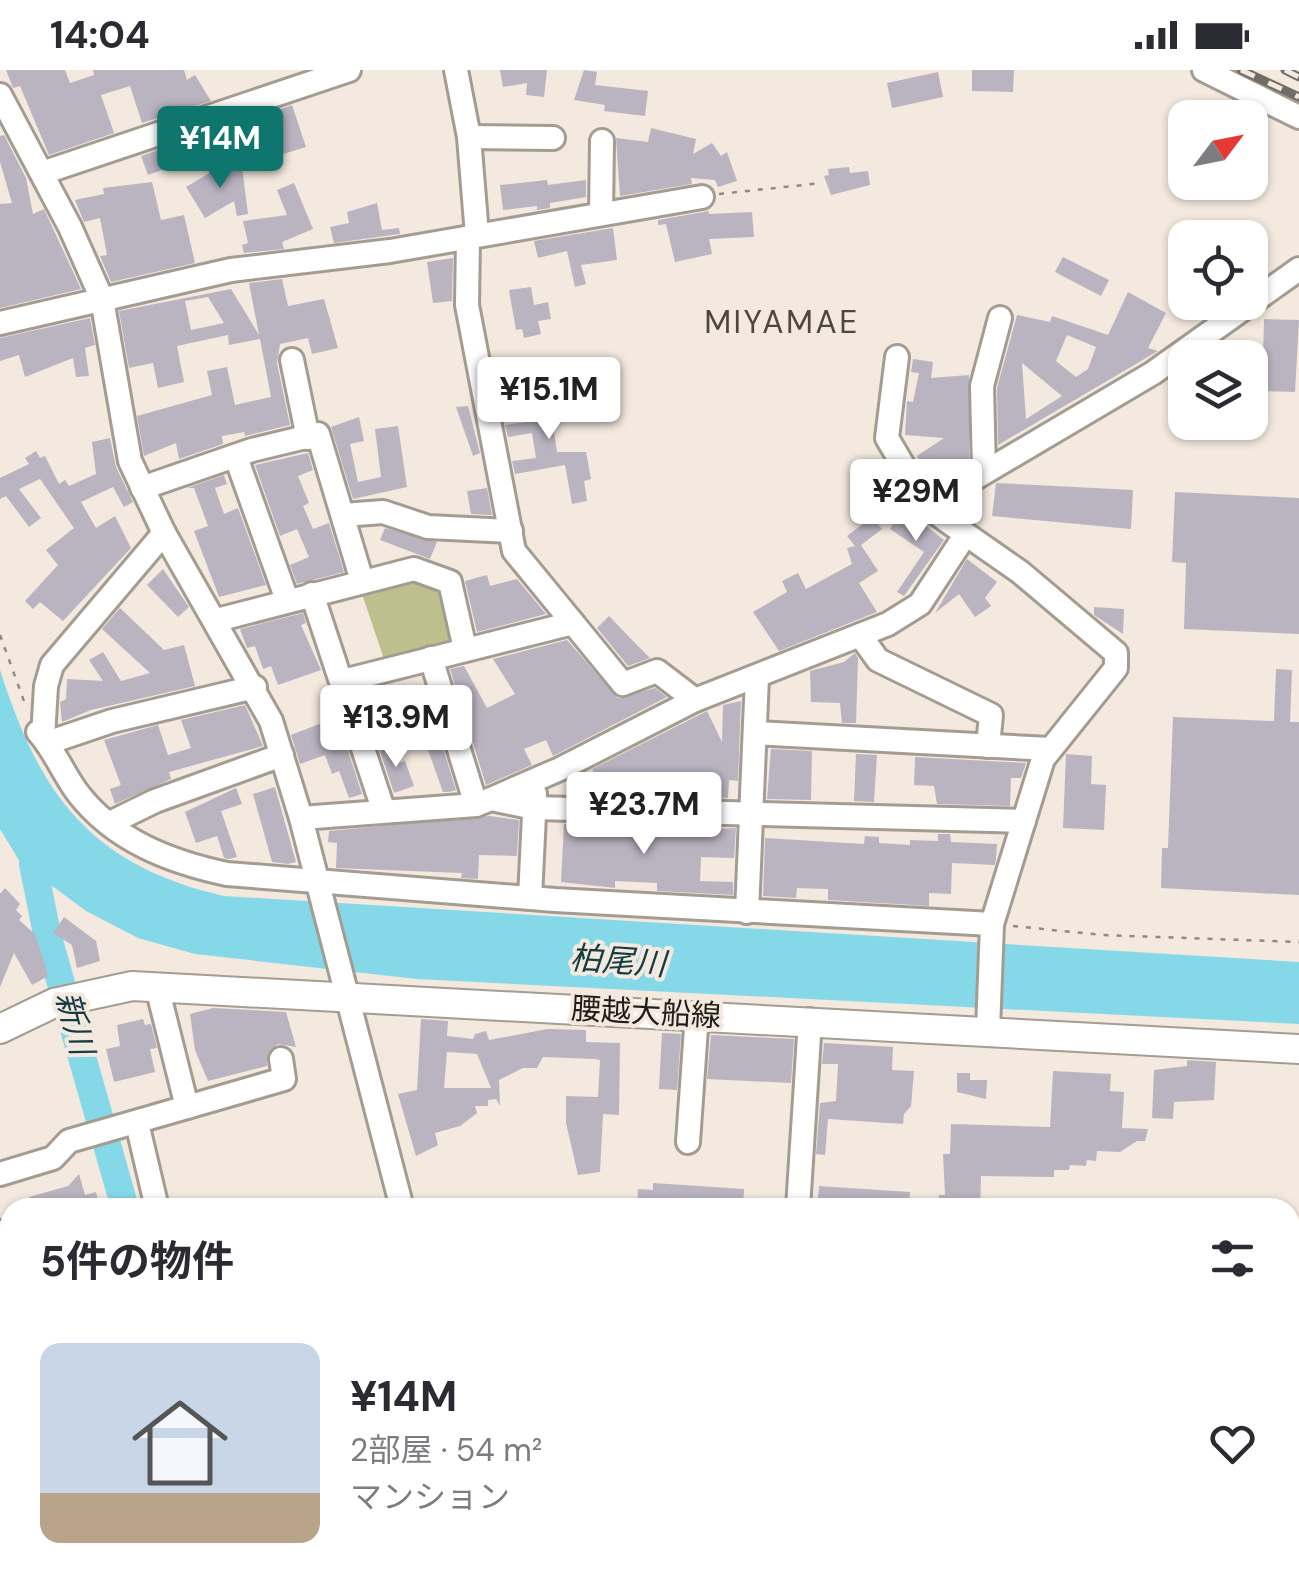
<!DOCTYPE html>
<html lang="ja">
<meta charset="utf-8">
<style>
:root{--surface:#fff;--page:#f7f7f7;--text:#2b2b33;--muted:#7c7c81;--line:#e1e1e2;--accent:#0f766e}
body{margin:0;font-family:"DM Sans","Noto Sans JP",sans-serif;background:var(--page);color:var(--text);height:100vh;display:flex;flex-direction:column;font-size:38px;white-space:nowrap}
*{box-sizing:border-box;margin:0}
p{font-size:32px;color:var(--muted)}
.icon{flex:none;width:55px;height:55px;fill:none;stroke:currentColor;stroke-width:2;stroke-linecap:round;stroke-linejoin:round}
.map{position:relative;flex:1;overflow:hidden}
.details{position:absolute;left:0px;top:1128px;width:1300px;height:392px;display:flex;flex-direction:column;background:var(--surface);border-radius:30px 30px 0 0;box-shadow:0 2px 8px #0004}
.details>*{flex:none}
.needle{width:65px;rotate:58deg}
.tools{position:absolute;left:1168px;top:30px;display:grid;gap:20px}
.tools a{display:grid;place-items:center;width:100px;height:100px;border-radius:20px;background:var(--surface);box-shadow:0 2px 8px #0004;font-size:50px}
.price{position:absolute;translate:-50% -85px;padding:0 22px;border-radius:10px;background:#fff;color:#222;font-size:32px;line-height:65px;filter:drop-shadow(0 2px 5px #0008)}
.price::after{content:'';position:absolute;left:50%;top:60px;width:30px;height:22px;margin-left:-15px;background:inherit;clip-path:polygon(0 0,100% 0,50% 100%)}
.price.current{background:var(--accent);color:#fff}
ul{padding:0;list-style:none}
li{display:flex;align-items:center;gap:30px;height:250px;padding:0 40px}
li+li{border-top:2px solid var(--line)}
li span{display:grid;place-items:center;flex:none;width:280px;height:200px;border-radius:20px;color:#555}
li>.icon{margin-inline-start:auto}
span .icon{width:120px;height:120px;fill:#fffc;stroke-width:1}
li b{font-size:42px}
h2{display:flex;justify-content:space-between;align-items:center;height:120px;padding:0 40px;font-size:42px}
.status{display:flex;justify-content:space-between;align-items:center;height:70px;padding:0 50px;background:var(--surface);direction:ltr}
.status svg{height:28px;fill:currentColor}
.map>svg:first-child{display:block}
.green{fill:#bdc08c}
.water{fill:#85d8e7}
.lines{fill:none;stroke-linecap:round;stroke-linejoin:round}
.river{stroke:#85d8e7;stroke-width:28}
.building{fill:#bab4c1;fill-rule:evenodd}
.minor-casing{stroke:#a59c91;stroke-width:28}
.major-casing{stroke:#a59c91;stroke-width:32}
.path{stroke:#908981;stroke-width:2.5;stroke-dasharray:5 8;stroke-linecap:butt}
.minor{stroke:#fff;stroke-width:22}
.major{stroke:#fff;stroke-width:28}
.rail-casing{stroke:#716c65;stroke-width:9}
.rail{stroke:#f3e9de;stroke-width:5;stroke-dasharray:15;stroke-linecap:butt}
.labels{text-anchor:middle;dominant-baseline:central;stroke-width:8;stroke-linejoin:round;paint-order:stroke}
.street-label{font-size:30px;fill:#201d19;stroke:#f3e9de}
.neighbourhood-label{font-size:32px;letter-spacing:2.5px;fill:#4f473d;stroke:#f3e9de}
.water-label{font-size:32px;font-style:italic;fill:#143c42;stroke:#f3e9de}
</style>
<div class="status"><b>14:04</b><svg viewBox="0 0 49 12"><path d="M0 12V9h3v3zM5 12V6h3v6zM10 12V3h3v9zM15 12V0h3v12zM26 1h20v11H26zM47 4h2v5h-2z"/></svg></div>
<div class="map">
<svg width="1299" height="1519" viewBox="0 0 1299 1519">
<rect width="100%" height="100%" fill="#f3e9de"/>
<!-- green -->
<polygon class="green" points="414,507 444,517 456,573 385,592 361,521"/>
<!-- water -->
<path class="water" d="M0,600C40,725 90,795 224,826L1299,892V954L417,909L195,884L138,868L86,841L20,792L0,759Z"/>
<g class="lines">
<!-- river -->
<g class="river">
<polyline points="45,775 33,794 47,864 125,1138"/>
<polyline points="229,1510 232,1519"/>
</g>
</g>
<!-- building -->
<g class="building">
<polygon points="6,0 65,0 70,13 94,5 93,0 184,0 187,10 195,5 211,31 142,53 130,16 101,25 114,63 49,85 20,16 13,18"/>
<polygon points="500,0 547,0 544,27 526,25 527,13 503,17"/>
<polygon points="584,0 597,2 595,15 648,21 645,46 604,41 605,35 574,30"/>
<polygon points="972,0 1014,0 1013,22 972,21"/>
<polygon points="938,2 943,27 892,38 887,13"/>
<polygon points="292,35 306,77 283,84 269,43"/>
<polygon points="651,58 696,69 693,84 712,73 721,86 727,82 737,111 718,117 715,110 691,108 692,114 620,126 616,68 648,72"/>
<polygon points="4,65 26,108 33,144 44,139 81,219 0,238 0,134 12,133 0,92 0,66"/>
<polygon points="181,72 187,91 148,105 141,86"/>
<polygon points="242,96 248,144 237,146 234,131 205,148 186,117 218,98"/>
<polygon points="849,97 850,103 868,101 870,115 831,125 824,106 829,105 828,99"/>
<polygon points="547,110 548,115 586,110 586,127 550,133 550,138 537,140 537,136 503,140 500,115"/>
<polygon points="152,112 161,150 184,145 195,193 111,212 100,186 107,185 100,148 84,152 75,130 104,124 103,118"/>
<polygon points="294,113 313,159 282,172 284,179 244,183 242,175 248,173 243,151 287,145 277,120"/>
<polygon points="377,133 382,160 399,158 400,164 334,173 330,157 349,153 347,142"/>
<polygon points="709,141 709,144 752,142 754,167 709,169 712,184 675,192 666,154 658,155 658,150"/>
<polygon points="613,158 617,190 581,195 586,214 575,217 567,181 538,188 534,171"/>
<polygon points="1063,187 1109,210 1101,226 1055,202"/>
<polygon points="453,188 452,231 433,233 427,192"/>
<path d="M282,209L288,236L324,229L338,278L312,284L308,268L280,274L277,293L290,355L245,366L244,362L222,366L223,374L179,389L176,373L144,386L137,346L212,325L207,301L227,297L235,335L271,327L260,269L229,275L228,265L177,276L184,312L158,318L153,293L129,298L119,241L231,219L259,265L249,213ZM208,227L224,253L191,260L185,231Z"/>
<polygon points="531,217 534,235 548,232 551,249 538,251 541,264 524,268 522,259 516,260 509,220"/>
<path d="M1128,222L1166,243L1148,278L1158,281L998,375L997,318L1017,245L1050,252L1052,246L1108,265ZM1067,265L1096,277L1088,299L1076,307L1056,291ZM1022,293L1062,326L1026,349Z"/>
<polygon points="90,248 95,275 85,278 89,306 76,307 73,288 25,307 19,285 0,291 0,268"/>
<polygon points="1264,249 1299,250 1295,322 1262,321"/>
<polygon points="913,289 933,292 931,308 969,305 969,394 952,399 940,427 917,386 944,368 905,365 907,331 913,332 919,303 911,302"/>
<polygon points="551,308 558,336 550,338 557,382 586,382 591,409 584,411 587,431 572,434 565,395 515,404 512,391 536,388 532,363 508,367 505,355 534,351 524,315"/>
<polygon points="468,336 480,383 473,386 456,337"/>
<polygon points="359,347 364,371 350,374 358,412 381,407 375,359 398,356 407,417 353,429 331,357"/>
<polygon points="110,368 116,397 133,432 124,437 113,417 81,432 96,458 115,446 131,478 63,551 40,532 33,539 25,531 58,495 46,480 74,458 40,409 19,419 41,448 29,457 6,426 0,429 0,408 29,394 25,388 36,381 40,388 45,386 59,414 65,410 69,416 96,404 92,372"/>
<polygon points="308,383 313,400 298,406 309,433 303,436 313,459 329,453 344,502 297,514 290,495 309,487 297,459 280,466 255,395"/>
<polygon points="224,405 227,414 215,418 224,444 238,438 266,515 219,527 194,461 208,456 194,418 187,418"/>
<polygon points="996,413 1133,420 1131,459 992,446"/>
<polygon points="487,418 492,445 471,444 467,421"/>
<polygon points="1175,422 1299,428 1299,564 1184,559 1186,493 1172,492"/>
<polygon points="903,438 944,470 904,526 897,522 924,482 890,459"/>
<polygon points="872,447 882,459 861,475 878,501 859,513 877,542 779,581 753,542 787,522 782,511 798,503 806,519 852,494 847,478 855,476 847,466"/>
<polygon points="385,458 437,472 430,489 380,470"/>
<polygon points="967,489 997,512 985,528 991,536 975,547 959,524 935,543"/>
<polygon points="163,499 189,537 178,547 147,515"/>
<polygon points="487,505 490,516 517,509 546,544 477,562 465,511"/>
<polygon points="1094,537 1124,539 1123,564 1094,545"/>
<polygon points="120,538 164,580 184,575 195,616 91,640 62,652 60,632 66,629 67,609 103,611 89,590 103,582 121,611 150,603 102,559"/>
<polygon points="303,543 306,553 301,555 321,600 278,615 271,596 263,599 255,576 247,578 240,559"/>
<polygon points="609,546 632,570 650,588 628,596 597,558"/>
<polygon points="567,570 618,628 655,618 667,627 553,686 546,670 524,679 532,695 486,715 450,599 464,596 487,638 515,624 493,589"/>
<polygon points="855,583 858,588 856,653 842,653 840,633 811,632 810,601 844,592"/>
<polygon points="1276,599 1292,600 1290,652 1299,652 1299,825 1161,818 1162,778 1168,778 1173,647 1274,651"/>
<polygon points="741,631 738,711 729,710 728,728 567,724 567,712 598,710 592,699 707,641 722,672 723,635"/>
<polygon points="245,635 263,676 169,702 171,709 115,734 110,719 121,715 104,670 158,655 168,685 191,678 181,650"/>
<polygon points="337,647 362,724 349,728 339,701 332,704 325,685 300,694 291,665"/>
<polygon points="388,671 396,694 405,691 414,716 394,723 378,675"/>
<polygon points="442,675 456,720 449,722 443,722 428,680"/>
<polygon points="771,679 812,681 811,730 767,729"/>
<polygon points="856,684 877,685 874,732 854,731"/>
<polygon points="1066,684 1092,686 1091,714 1106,715 1104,760 1063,758"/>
<polygon points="915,687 988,691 1026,693 1021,708 1011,708 1010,736 937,734 934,716 914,715"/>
<polygon points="275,717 296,792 288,794 272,792 253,724"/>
<polygon points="236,718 242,734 221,741 237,787 229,789 224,788 217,766 196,773 185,742"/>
<polygon points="489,746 519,750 517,786 479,785 478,809 461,808 462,803 336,798 337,773 328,772 329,761"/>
<polygon points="564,754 646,756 646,765 669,766 669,761 736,758 734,788 701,787 700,811 733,812 733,825 657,821 657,813 615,811 615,818 561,812"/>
<polygon points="938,764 950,764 951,772 997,774 996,789 995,795 952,793 951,824 929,823 929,836 828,830 828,819 797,818 796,828 763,826 765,768 864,774 865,766 879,767 879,773 910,775 910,770 938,771"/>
<polygon points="5,818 20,834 16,840 22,846 19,850 35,864 44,891 48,906 32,915 14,883 0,917 0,824"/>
<polygon points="64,847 96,871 100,891 77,898 72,875 53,863"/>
<polygon points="213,938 286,942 296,977 278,974 268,983 267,996 208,1011 195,980 190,944"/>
<polygon points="143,949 145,955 151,954 157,978 150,979 155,1002 114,1012 106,979 120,976 117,955"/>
<path d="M421,949L448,951L447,966L473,969L475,964L486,961L489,970L548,959L586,960V972L620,973L619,1045L603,1044L600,1102L578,1105L566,1053V1026L598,1027L600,990L595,989L543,987L537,998H523L499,1010L500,1036L496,1029L488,1030V1036H475L477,1043L460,1056L435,1063L438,1075L416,1086L398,1024L417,1020ZM447,982L477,984L491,1018H444Z"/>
<polygon points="662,963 681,964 677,1020 659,1019"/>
<polygon points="711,965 794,969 791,1013 707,1009"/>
<polygon points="824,973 893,977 892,1000 914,1001 911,1036 904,1044 903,1054 828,1049 825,1085 816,1084 820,1033 836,1031 838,994 822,994"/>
<polygon points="1187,990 1216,992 1214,1030 1174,1032 1173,1049 1152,1048 1154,1000 1187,996"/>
<polygon points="1053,1001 1111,1004 1110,1021 1124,1022 1122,1058 1148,1059 1145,1071 1137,1071 1120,1082 1097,1081 1096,1091 1087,1090 1086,1096 1070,1095 1069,1100 1054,1100 1054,1107 981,1106 980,1138 938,1138 939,1125 945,1125 943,1084 950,1084 951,1054 1050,1057"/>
<polygon points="957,1003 970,1003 970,1010 987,1010 986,1029 957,1022"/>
<polygon points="79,1104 85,1125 96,1122 100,1138 31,1138 29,1127 68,1116"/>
<polygon points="653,1113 744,1119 743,1138 637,1138 638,1119 653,1120"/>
<polygon points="819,1116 910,1122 909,1138 818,1129"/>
</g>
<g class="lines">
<defs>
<g id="minor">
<polyline points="456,0 469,67 477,165"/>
<polyline points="1204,0 1299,47"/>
<polyline points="0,25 70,157 102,229 130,391 164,463 271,651 301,748 402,1138"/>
<polyline points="469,67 553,68"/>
<polyline points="42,103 349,0"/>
<polyline points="601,144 602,71"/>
<polyline points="468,168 467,235 514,481 623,614 657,601 695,630"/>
<polyline points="0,253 231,200 390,181 702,127"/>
<polyline points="897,287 887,368 927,436 947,451"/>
<polyline points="292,290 308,368"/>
<polyline points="236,387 287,530"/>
<polyline points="984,402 982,316 1000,248"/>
<polyline points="142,418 252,380 318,364 362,511"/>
<polyline points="343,445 383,442 428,457 511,461"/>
<polyline points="312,524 383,739"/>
<polyline points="217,550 414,499 450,512 465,579"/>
<polyline points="860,565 878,590 991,645 988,676"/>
<polyline points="431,588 476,735"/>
<polyline points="343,611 573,553"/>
<path d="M38,662C53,678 63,703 77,722C113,770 170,792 227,804L555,830L992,854"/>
<polyline points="755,663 1050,679"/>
<polyline points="43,667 46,616 52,595 164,463"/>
<polyline points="47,673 112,651 255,617"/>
<polyline points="491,729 560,699 695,630 888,554 920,534 964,467"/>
<polyline points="301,748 476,735 491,729 534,738 1024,751"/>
<polyline points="110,753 155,731 282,685"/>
<polyline points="530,828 535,724"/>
<polyline points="747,842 757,607"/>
<polyline points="157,917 187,1037"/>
<polyline points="988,960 992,854 1043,689 1116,598 1116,583 1020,502 947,451 960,417 1153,303 1299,199"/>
<polyline points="137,1053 157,1138"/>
<polyline points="688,1072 697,944"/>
<polyline points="0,1104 53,1088 69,1071 284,1009 281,989"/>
<polyline points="798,1138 810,950"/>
<polyline points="0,1162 10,1204"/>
<polyline points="0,1342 10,1339"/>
<polyline points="0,1459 10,1457"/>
<polyline points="196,1510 198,1519"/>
<polyline points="502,1510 505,1519"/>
</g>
<polyline id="major" points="0,959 54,933 132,916 1299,979"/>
</defs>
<!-- minor casing -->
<use href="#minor" class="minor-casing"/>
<!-- major casing -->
<use href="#major" class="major-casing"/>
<!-- path -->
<g class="path">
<polyline points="719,124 822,113"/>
<polyline points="0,565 25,634"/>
<polyline points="1013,856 1102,865 1299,872"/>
</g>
<!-- minor -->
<use href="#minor" class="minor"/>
<!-- major -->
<use href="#major" class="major"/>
<defs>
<g id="rail">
<polyline points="1241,0 1299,27"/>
<polyline points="1285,0 1299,7"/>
</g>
</defs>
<!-- rail casing -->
<use href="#rail" class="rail-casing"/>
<!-- rail -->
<use href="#rail" class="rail"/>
</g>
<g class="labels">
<!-- street labels -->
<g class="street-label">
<text transform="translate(646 942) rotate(3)">腰越大船線</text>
</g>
<!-- neighbourhood labels -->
<g class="neighbourhood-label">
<text x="782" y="252">MIYAMAE</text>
</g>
<!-- water labels -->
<g class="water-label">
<text transform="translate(618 891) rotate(4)">柏尾川</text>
<text transform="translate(75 953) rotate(75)">新川</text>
</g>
</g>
</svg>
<div class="tools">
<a><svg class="needle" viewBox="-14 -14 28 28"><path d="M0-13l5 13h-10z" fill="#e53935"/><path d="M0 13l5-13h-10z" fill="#7c7c81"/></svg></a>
<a><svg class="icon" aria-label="locate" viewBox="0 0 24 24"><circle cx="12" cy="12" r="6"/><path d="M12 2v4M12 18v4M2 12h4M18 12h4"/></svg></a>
<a><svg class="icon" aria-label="layers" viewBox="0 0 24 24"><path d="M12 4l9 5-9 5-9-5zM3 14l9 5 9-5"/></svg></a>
</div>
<b class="price current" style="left:220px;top:121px">¥14M</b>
<b class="price" style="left:549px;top:372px">¥15.1M</b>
<b class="price" style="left:916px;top:474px">¥29M</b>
<b class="price" style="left:396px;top:700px">¥13.9M</b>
<b class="price" style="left:644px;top:787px">¥23.7M</b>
<section class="details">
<h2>5件の物件<svg class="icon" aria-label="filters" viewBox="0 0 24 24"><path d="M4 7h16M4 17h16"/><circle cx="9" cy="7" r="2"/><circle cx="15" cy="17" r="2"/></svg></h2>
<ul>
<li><span style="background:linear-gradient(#c9d6e8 75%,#b9a48a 0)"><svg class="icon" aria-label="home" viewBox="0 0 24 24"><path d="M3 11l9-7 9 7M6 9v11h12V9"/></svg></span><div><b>¥14M</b><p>2部屋 · 54 m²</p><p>マンション</p></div><svg class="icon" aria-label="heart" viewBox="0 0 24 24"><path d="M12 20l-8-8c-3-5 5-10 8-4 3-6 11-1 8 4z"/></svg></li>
</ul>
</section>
</div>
